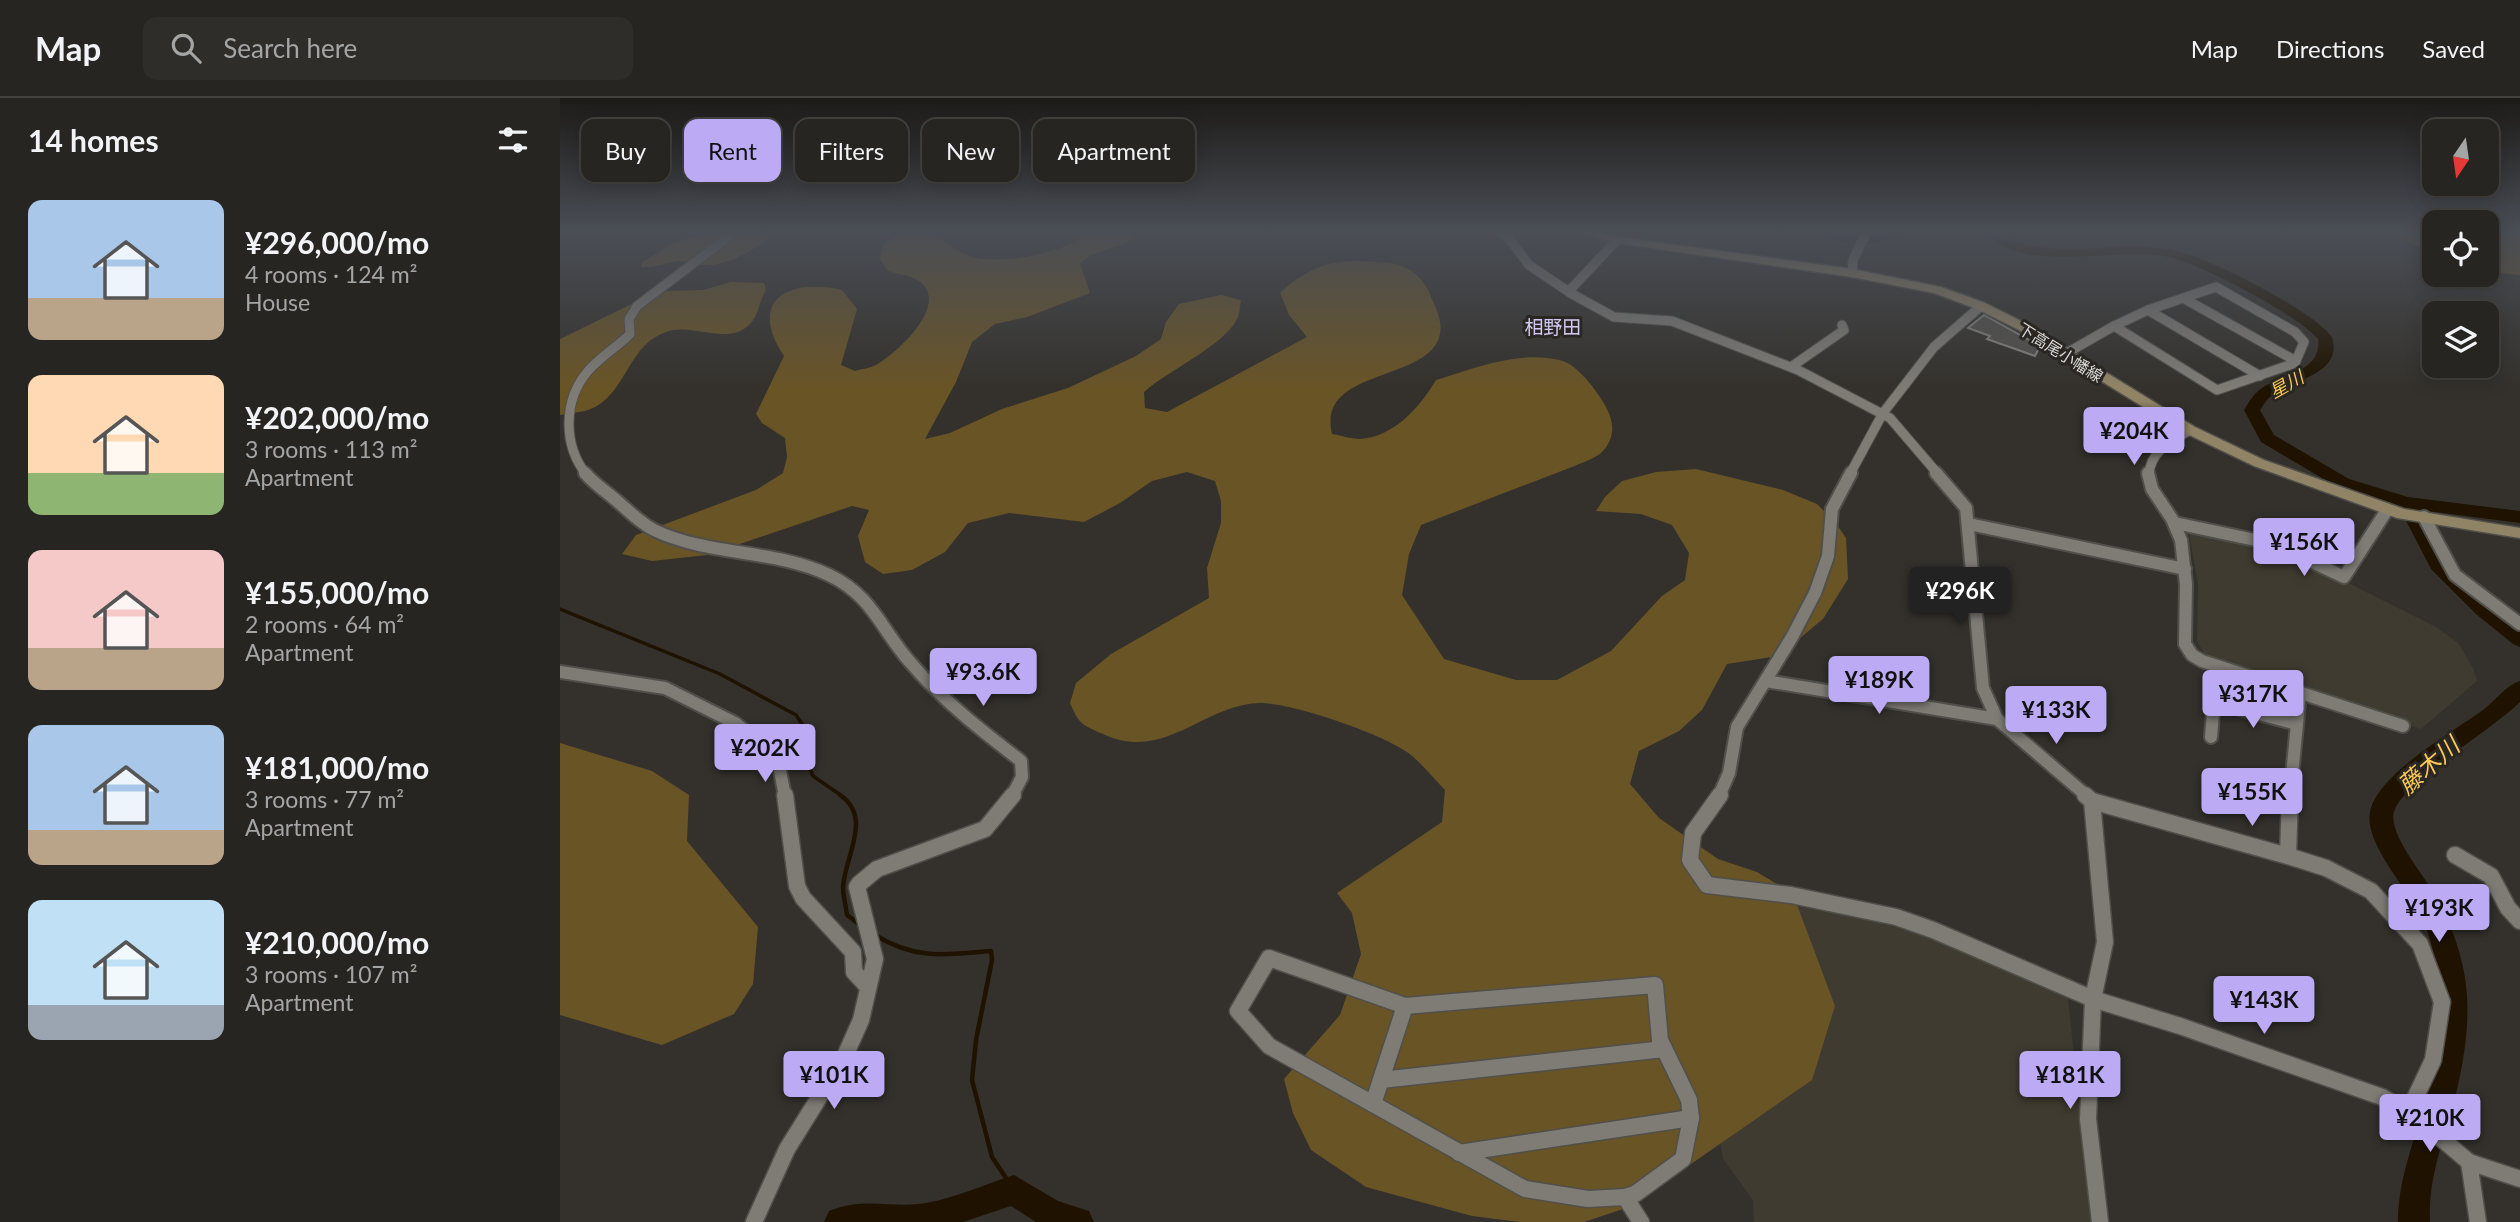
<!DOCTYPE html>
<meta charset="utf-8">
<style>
:root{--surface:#272521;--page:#2f2d2a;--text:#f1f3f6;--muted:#a4a5a5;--line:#43423f;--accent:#bcaaf5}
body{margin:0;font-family:Lato,"Noto Sans JP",sans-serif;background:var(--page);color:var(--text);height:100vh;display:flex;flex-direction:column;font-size:26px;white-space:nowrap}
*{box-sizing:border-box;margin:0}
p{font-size:23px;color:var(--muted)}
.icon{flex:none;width:38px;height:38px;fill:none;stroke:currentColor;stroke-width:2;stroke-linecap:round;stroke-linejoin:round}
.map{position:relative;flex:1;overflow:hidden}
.side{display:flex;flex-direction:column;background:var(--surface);width:560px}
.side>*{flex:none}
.guide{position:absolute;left:21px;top:21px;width:665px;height:63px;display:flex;gap:14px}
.needle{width:46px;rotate:193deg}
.fabs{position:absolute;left:1862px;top:21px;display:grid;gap:14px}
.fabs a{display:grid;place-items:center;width:77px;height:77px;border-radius:14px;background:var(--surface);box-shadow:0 4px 18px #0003,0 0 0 2px var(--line);font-size:35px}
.price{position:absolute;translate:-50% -60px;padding:0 16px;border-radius:7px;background:var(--accent);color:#111;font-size:23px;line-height:46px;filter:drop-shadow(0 2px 4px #0008)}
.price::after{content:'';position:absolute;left:50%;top:42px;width:21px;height:16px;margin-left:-10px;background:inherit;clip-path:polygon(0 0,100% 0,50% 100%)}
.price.selected{background:#222;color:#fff}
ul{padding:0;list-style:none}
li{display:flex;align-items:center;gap:21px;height:175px;padding:0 28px}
li span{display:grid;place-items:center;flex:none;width:196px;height:140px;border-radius:14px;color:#555}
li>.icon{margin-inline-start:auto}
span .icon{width:84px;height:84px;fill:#fffc;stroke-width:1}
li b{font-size:30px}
h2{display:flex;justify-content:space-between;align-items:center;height:84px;padding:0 28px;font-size:30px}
.pill{padding:0 24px;border-radius:14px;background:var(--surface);box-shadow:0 4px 18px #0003,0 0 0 2px var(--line);font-size:24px;line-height:63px}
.pill.selected{background:var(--accent);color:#111}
header{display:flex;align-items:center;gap:42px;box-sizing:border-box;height:98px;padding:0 35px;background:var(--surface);border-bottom:2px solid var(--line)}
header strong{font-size:33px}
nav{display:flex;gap:38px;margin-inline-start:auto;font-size:24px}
.search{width:490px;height:63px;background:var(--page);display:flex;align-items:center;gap:18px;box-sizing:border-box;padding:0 24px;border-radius:14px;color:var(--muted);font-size:26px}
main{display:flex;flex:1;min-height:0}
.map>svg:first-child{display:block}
.built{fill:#403b30}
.green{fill:#695426}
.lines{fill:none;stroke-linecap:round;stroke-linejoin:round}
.stream-far1{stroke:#1f1300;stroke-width:3.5}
.stream{stroke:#1f1300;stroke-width:4.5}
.river{fill:#1f1300;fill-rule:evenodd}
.building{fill:#524f4a;stroke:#85827c;stroke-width:2}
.street-far2-casing{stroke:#504f4a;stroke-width:11}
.street-far1-casing{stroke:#504f4a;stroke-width:16}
.street-casing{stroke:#504f4a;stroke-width:19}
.secondary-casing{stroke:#504f4a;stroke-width:3}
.street-far2{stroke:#7f7c76;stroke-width:9}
.street-far1{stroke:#7f7c76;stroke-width:12}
.street{stroke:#7f7c76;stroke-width:16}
.secondary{fill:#918466;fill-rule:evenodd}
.labels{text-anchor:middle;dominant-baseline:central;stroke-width:6;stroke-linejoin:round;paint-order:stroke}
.far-street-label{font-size:16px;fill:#dad9d5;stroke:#2a2722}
.far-water-label{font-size:18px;font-style:italic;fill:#fbc956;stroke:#2a2722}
.far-quarter-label{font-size:19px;fill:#d3caf5;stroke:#2a2722}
.near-water-label{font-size:24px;font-style:italic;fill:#fbc956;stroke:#2a2722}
</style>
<header>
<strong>Map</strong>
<div class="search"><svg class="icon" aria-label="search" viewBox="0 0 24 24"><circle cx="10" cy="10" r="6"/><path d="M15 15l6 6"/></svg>Search here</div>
<nav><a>Map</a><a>Directions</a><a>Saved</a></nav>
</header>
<main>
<section class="side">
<h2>14 homes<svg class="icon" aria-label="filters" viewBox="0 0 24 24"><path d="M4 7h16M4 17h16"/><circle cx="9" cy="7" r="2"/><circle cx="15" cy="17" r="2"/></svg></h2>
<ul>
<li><span style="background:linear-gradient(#a9c7e8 70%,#b9a48a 0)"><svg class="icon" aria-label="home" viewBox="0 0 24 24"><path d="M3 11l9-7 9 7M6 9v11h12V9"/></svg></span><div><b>¥296,000/mo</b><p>4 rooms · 124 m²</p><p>House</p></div></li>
<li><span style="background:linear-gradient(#ffd9b3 70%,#8fb573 0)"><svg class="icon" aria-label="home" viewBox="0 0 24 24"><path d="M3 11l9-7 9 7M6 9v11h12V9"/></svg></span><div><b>¥202,000/mo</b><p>3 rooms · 113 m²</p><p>Apartment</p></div></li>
<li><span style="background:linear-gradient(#f6c9c9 70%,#b9a48a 0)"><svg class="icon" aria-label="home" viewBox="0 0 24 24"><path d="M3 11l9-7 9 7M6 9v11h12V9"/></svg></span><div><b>¥155,000/mo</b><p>2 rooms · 64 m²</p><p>Apartment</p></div></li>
<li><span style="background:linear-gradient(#a9c7e8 75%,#b9a48a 0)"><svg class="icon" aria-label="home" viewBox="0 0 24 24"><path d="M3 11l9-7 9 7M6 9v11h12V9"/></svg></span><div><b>¥181,000/mo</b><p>3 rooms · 77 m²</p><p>Apartment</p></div></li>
<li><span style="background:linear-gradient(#bfe0f5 75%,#9aa5b1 0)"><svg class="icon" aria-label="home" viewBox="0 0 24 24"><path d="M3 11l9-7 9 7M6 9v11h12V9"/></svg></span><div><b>¥210,000/mo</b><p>3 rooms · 107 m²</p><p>Apartment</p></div></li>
</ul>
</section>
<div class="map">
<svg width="1960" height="1124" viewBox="0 0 1960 1124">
<rect width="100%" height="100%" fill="#34312c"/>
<!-- built -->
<g class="built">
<polygon points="1629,435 1716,454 1774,478 1876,529 1898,545 1913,570 1917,583 1861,631 1676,569 1644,555 1637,543 1638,487"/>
<polygon points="1196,802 1300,819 1512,881 1508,900 1531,1124 1194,1124 1193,1102 1163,1061 1154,1006"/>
</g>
<!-- green -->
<g class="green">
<path d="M149,133H217C200,149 174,165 150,167C139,168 129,163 118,163C105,165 94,170 81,169L82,164L114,145Z"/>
<path d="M528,133H570L573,142L529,158L520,166L530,195L467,219L435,226L412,244L396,284L365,341L390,335L442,311L508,290L576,258L601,241L606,224L619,206L661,197L681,202C680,207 680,214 678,219C667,246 607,273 584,294L585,310L607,314L747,239L729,217L720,195C755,162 783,160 829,165C847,167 862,178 869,194C874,207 883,221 880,236C870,285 756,269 772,336C780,337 791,341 800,341C834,339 860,309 876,282C915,270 962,251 1003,263C1014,267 1025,279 1032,288C1047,308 1064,332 1041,355C1035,360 1024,364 1017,367L861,427L849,456L842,497L884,561L956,582H997L1051,553L1102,498L1125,482L1129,455L1112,427L1081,416L1036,413L1045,399L1062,383L1096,374L1136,371L1223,392L1257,406L1275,424L1286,440L1288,481L1263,521L1218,558L1167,566L1142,612L1119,633L1079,653L1070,686L1099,720L1158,761L1197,774L1233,796L1275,908L1252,982L1069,1109L1024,1124H960L912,1118L806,1089L751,1052L733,1015L724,981L780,917L801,856L792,815L777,795L882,724L885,692C873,680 861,664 847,654C820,635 733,605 700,605C643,606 605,665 543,636C522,627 519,626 510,605L516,585L551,556L649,500L647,470L661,425V403L655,383L627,374L592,383L560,405L524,424L449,415L408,425L385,454L352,472L323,476L305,464L298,438L309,412L292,408L147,457L92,463L62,456L76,437L196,392L223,375L227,359L225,340L202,325L196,316L224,258C187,202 228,180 282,192L297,211L281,267L295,273C301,271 310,270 316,267C337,255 391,206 359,183C351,177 337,176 328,173L320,161L324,145C373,112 376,150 416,160C445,166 509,155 528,133Z"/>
<polygon points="1853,133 1874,133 1874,156 1845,142"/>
<polygon points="1927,133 1960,134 1960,177 1927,174"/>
<path d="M171,184L204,185L206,192C199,203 199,217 190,226C168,249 132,224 106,234C69,247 67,290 37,308C27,314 12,315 0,317V241L84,200L106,193L143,192Z"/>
<polygon points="0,645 92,673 129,697 127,743 198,829 193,886 174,916 102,947 0,917"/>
</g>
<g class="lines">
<!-- stream-far1 -->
<polyline class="stream-far1" points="0,511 160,576 236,617 244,629 249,645 248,667 253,678 282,698"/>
<!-- stream -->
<g class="stream">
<path d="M280,697C313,719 285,758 283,789C283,798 286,808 287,817L300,827"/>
<path d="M315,837C355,862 386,857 431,853L432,862L416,942L412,982L432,1059L454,1092"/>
</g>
<!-- river -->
<g class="river">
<path d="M1258,133H1276L1301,137L1344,133C1325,150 1277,150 1258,133Z"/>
<path d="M1423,133C1437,132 1441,137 1453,142C1464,147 1477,149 1489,150C1529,153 1568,145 1608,151C1641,155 1753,212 1772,239C1784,277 1730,282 1710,299C1706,302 1703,308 1700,312L1714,337L1789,381L1848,399L1960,413V425L1859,412L1886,462L1930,506L1960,530V549L1953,546L1916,516L1871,471L1839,409L1777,389L1701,344L1684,312C1689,304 1694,295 1702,290C1722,276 1762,274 1758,241C1738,217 1641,166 1609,159C1555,147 1464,179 1423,133Z"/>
<path d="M1960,583V604C1932,632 1848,681 1835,711C1824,734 1869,782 1879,804C1891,826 1899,849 1904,874C1913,920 1903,971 1891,1015C1880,1052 1868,1085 1870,1124H1838C1838,1085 1851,1052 1862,1015C1874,972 1884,924 1878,879C1875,856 1869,833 1858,813C1845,788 1804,744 1810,714C1817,676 1893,634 1923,612C1935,603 1946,587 1960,583Z"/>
<path d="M454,1077L498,1103L529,1113L534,1124H476L451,1108L403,1124H264L269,1113C306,1098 332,1111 366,1105C395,1100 426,1086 454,1077Z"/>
</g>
</g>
<!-- building -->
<polygon class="building" points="1424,217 1480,248 1475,258 1427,241 1430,238 1408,230"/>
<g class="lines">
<defs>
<g id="street-far2">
<polyline points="937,133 948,139 969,167 1012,196 1054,219 1112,223 1238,272 1330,320 1378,376"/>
<polyline points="1292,175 1293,162 1307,133"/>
<polygon points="1656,189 1735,234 1744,244 1735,265 1657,292 1554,228 1588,212"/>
<polyline points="1009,193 1057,142"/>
<polyline points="1623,200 1736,263"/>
<polyline points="1588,212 1700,278"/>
<polyline points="1505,256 1554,228"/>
<polyline points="1231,269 1284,232 1282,227"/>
<path d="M26,376C3,347 3,302 28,273C40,259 57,249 70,236L69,221L77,208L176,133"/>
<polyline points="1290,376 1323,315 1374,249 1421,208"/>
<path d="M1589,376C1591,352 1611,344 1630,332"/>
</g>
<g id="street-far1">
<path d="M25,375C34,386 46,393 57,403C69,413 80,425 94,432C148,458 214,451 269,477C313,498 320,530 350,564C382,602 422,633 461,663L462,679L452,698"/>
<polyline points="1376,375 1406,410 1423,590 1437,621 1527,698"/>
<polyline points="1588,375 1592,391 1612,421 1621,442 1626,486 1625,546 1632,557 1642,563 1843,628"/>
<polyline points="1864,419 1895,477 1960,526"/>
<polyline points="1615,425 1714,446 1784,479 1827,412"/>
<polyline points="1409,426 1625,471"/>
<polyline points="0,574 105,590 175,625 209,652 218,663 225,698"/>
<polyline points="1206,583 1437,621"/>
<polyline points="1651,639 1654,604 1737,626"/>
<polyline points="1159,698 1169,675 1177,629 1232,539 1255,495 1268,458 1272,411 1291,375"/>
<polyline points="1730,698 1740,595"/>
</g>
<g id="street">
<polyline points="225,697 237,788 243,800 293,854 294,874 308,889"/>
<polyline points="1160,697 1133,735 1130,762 1147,787 1231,797 1336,819 1373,832 1533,901 1620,928 1822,999 1856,1019 1909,1064 1960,1081"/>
<polyline points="1525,697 1532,703 1728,758 1730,697"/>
<polyline points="1532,703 1545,844 1533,901 1528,1021 1540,1124"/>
<polyline points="1895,757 1931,778 1948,810 1960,823"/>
<polyline points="1728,758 1766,770 1811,793 1860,846 1882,904 1873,962 1848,1015"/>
<polygon points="1095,887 1100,942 1129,1002 1131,1020 1123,1061 1075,1096 1065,1099 1028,1101 965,1091 813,1006 845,908"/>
<polyline points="821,982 1104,951"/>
<polyline points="813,1006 709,948 678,913 709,860 845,908"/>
<polyline points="899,1055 1131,1020"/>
<polyline points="1909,1064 1918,1124"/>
<polyline points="1065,1099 1081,1124"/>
<polyline points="194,1124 227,1051 285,958 301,922 315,861 297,789 299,786 317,771 425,731 453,697"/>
</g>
<polygon id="secondary" points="1018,133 1035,133 1058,139 1292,171 1381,189 1425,205 1467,226 1635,329 1704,362 1844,411 1960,430 1960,440 1837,420 1694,368 1625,335 1459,232 1417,211 1374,195 1292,179 1057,145"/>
</defs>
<!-- street-far2 casing -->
<use href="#street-far2" class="street-far2-casing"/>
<!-- street-far1 casing -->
<use href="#street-far1" class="street-far1-casing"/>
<!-- street casing -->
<use href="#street" class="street-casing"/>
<!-- secondary casing -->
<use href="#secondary" class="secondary-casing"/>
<!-- street-far2 -->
<use href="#street-far2" class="street-far2"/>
<!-- street-far1 -->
<use href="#street-far1" class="street-far1"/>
<!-- street -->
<use href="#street" class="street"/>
<!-- secondary -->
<use href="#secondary" class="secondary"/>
</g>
<!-- sky -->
<linearGradient id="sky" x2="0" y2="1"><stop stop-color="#1d1b18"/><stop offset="0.46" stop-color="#4a4e56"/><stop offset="1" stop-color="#4a4e56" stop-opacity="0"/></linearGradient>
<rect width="1960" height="290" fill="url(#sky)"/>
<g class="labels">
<!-- far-street labels -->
<g class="far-street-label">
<text transform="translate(1501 254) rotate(32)">下高尾小幡線</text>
</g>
<!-- far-water labels -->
<g class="far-water-label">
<text transform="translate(1726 286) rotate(-29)">星川</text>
</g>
<!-- far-quarter labels -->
<g class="far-quarter-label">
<text x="993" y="228">相野田</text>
</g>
<!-- near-water labels -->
<g class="near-water-label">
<text transform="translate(1868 667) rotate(-41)">藤木川</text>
</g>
</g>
</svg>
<div class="fabs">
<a><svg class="needle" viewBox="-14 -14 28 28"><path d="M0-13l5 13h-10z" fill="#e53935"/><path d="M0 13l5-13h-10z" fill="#a4a5a5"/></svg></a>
<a><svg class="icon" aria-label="locate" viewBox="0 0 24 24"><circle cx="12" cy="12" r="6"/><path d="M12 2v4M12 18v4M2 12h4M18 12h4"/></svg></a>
<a><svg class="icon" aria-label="layers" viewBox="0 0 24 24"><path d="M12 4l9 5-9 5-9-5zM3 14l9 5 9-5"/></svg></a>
</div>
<b class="price" style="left:1574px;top:369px">¥204K</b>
<b class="price" style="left:1744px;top:480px">¥156K</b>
<b class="price selected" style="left:1400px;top:529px">¥296K</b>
<b class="price" style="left:423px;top:610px">¥93.6K</b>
<b class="price" style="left:1319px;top:618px">¥189K</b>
<b class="price" style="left:1693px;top:632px">¥317K</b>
<b class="price" style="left:1496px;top:648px">¥133K</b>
<b class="price" style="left:205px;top:686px">¥202K</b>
<b class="price" style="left:1692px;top:730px">¥155K</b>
<b class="price" style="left:1879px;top:846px">¥193K</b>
<b class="price" style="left:1704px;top:938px">¥143K</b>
<b class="price" style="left:274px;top:1013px">¥101K</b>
<b class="price" style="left:1510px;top:1013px">¥181K</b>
<b class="price" style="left:1870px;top:1056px">¥210K</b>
<div class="guide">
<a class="pill">Buy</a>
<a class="pill selected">Rent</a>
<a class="pill">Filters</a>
<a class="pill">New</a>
<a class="pill">Apartment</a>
</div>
</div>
</main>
